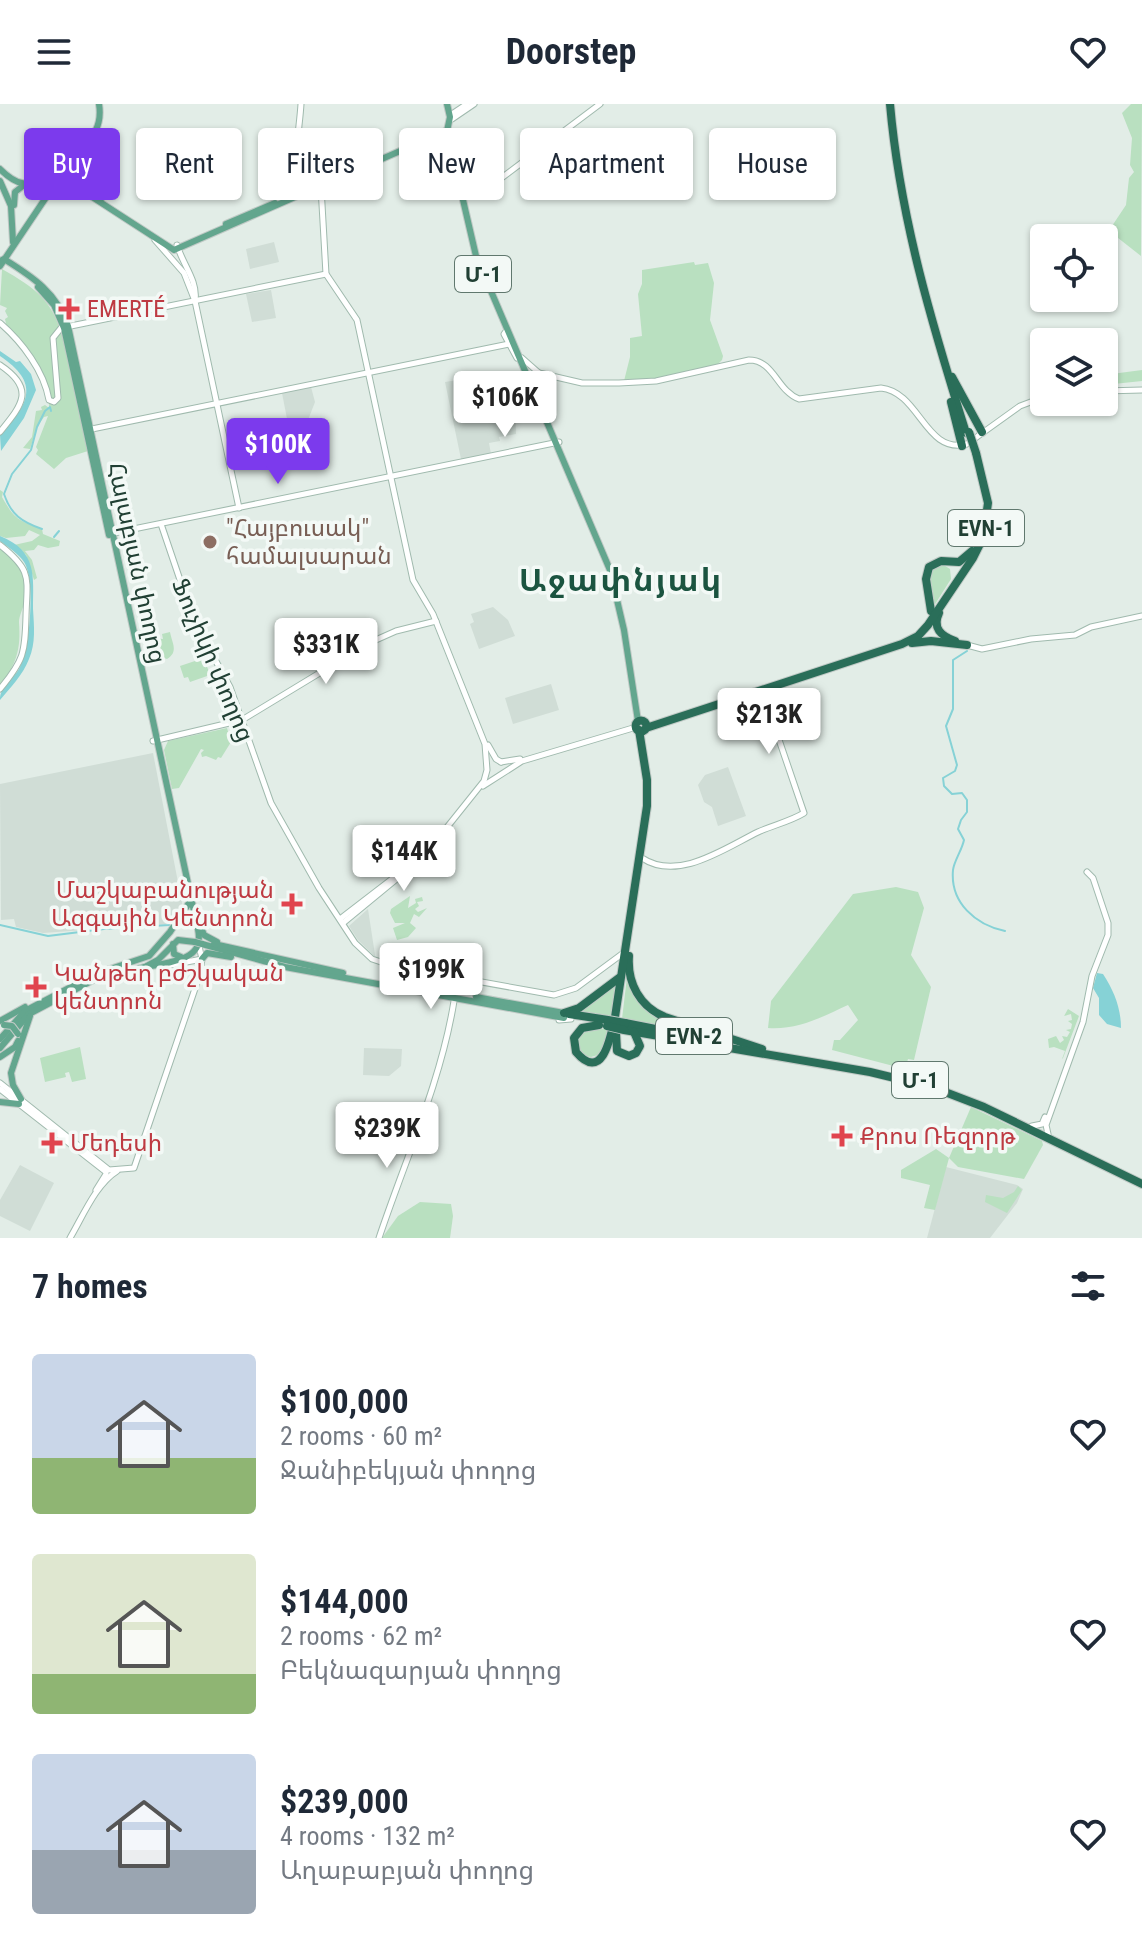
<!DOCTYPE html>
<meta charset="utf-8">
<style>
:root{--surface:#fff;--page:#f2f2f3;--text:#1f2937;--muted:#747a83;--accent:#7c3aed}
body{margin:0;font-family:"Roboto Condensed","Noto Sans Armenian",sans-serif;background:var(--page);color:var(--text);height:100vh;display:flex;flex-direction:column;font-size:30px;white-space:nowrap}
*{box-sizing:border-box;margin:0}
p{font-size:26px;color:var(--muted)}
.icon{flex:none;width:44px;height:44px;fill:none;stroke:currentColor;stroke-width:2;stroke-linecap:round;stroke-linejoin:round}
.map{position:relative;height:1134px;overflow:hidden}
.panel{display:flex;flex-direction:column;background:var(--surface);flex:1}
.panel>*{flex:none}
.guide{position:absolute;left:24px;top:24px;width:1094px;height:72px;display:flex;gap:16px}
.controls{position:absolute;left:1030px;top:120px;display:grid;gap:16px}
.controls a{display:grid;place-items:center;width:88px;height:88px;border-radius:8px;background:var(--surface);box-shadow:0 2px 6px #0004;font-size:40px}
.price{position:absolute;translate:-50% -68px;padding:0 18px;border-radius:8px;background:#fff;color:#222;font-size:26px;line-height:52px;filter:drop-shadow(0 2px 4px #0008)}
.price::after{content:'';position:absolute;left:50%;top:48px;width:24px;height:18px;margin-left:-12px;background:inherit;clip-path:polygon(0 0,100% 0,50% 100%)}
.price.selected{background:var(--accent);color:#fff}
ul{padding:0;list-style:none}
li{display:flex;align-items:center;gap:24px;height:200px;padding:0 32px}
li span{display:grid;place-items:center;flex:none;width:224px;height:160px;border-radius:8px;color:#555}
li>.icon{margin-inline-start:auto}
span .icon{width:96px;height:96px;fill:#fffc;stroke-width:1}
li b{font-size:34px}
h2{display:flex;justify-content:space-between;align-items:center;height:96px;padding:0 32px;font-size:34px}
.pill{padding:0 28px;border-radius:8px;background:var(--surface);box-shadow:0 2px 6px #0004;font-size:28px;line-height:72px}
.pill.selected{background:var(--accent);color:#fff}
header{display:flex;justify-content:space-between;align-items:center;height:104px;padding:0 32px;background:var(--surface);font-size:36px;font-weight:700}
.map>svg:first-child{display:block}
.built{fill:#d0ddd6}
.green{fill:#b9e0c0}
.water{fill:#86d2d6}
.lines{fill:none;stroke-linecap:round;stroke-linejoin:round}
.stream{stroke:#86d2d6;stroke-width:2}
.secondary-casing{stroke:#a0baae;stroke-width:7}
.primary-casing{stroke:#c1cac6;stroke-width:8}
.highway-casing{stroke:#c1cac6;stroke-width:10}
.secondary{stroke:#fff;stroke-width:5}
.primary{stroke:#63a68e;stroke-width:6}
.highway{stroke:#2a6e59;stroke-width:8}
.primary-bridge-casing{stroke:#c1cac6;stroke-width:8;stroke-linecap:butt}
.highway-bridge-casing{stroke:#c1cac6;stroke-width:10;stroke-linecap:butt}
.primary-bridge{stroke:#63a68e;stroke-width:6}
.highway-bridge{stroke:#2a6e59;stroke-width:8}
.health-dot{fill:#e0444e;stroke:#f3f9f6;stroke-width:3}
.education-dot{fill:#8d6e63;stroke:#f3f9f6;stroke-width:3}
.labels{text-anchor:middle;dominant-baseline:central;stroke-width:7;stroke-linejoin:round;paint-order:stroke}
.shield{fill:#f3f9f6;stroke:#60786e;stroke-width:2}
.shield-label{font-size:22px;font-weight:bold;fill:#214034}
.health-label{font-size:24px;fill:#be3a42;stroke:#f3f9f6;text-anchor:start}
.education-label{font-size:24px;fill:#785e54;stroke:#f3f9f6;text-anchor:start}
.street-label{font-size:24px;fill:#214034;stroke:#f3f9f6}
.district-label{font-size:32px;font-weight:bold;letter-spacing:2px;fill:#1b5440;stroke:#f3f9f6}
</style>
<header><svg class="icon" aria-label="menu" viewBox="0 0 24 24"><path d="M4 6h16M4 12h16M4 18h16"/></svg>Doorstep<svg class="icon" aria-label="heart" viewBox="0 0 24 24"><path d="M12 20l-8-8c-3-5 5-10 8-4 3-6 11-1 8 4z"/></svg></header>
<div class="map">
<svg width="1142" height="1134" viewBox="0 0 1142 1134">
<rect width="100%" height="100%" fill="#e2ede7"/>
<!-- built -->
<g class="built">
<polygon points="274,138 279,158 250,165 246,145"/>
<polygon points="271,186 276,214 252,218 246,190"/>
<polygon points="505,268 506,274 521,283 521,296 515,298 516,330 499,333 500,337 489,339 491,350 461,355 445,278"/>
<polygon points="311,283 315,298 308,316 288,320 282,289"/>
<polygon points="493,503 508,516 515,532 479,545 470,520 474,518 471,510"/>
<polygon points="551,580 559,606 513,620 505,594"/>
<polygon points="153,649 183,804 168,820 43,829 16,823 14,815 1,816 0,680"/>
<polygon points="728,663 746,712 718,722 712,703 704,698 698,681 705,671"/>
<polygon points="368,805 375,851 375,853 358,836 349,822"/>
<polygon points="364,944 402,945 401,962 389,972 363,971"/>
<polygon points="20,1061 54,1079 30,1127 0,1112 0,1096"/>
<polygon points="946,1063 1017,1081 1023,1085 1017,1099 990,1134 927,1134"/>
</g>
<!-- green -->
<g class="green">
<polygon points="1131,0 1142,0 1141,152 1113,130 1110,125 1126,101 1129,74 1134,68 1130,61 1132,34 1122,9"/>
<polygon points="694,158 695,161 708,159 714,179 710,216 723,252 722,256 718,260 656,275 624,277 630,253 630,234 642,232 638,190 642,180 642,166"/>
<path d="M2,165C35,184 53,196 63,235L88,347L66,354L54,365L36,350L38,346L36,343L48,312L44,313L37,323L30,345L23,344L32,333L36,307L42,306L41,303L45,301L49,304C51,273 25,248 7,224L5,215L8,213L5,207L7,204L0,201Z"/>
<polygon points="1142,266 1142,277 1104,281 1104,271"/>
<path d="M0,386L3,388L2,393C15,416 18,416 42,425L43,430L60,437L59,442L48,444L38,441L34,446L25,447L32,456L37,474L34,476L26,451L14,441L32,437L40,431L29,426L25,432L6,434L0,432Z"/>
<path d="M0,441C24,453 29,474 24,499C23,505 19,512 19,518C21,545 17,559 0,582Z"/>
<polygon points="942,460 950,465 951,475 932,505 928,471 930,465"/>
<path d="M170,528C172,539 179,548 167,555L152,550L153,534L163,535L162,530Z"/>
<polygon points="204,554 210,571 190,578 188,573 184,574 180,562"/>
<polygon points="227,624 231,638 221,654 218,653 216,656 206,652 202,653 201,649 204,646 201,645 179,684 172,685 164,646 168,637"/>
<path d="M896,783L918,788L924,804L911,851L931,883L914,956L908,955L905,965L832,946L834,936H840L858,916L848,901C822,913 798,926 768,924L771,897L853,790Z"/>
<polygon points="410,792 408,804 416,799 415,795 422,793 423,797 417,798 419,802 415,805 418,808 427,804 419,813 414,810 410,819 416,824 408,833 397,836 393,824 405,819 395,819 390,809 391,805"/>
<polygon points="627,873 642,901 739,940 622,915"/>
<polygon points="615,882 611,914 578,909"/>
<polygon points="1068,905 1079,912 1063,954 1062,955 1065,947 1054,943 1049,944 1048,935 1056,932 1060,939 1064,936 1062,932 1067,933 1070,928 1066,926 1071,925 1072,920 1068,917 1072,916 1071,910 1064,912"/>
<path d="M593,923L609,926L601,950L591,953C576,950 577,942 579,929Z"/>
<polygon points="80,943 86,975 72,978 69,968 65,969 66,973 45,978 40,954"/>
<polygon points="971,1003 1042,1037 1043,1041 1024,1075 958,1063 949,1054"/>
<polygon points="936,1045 949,1054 935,1106 924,1104 930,1081 901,1074 901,1066"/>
<polygon points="1018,1082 1022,1086 1007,1109 985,1098 986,1091 1003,1094 1014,1088"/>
<polygon points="420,1098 451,1100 453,1112 450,1134 382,1134 398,1112"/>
</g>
<!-- water -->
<g class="water">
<path d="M0,247L16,258L20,257L31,270L36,286L24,314L1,347L0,331C30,299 40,279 0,252Z"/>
<path d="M0,432C38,447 33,473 33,505C34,522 36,539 29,555C23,571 10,584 0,596C0,582 12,576 19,565C30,547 36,476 24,458C19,450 8,443 0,437Z"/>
<path d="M1097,869L1103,870C1114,887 1121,904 1121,924L1107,920L1099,911V894L1093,884Z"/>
</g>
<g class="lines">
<!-- stream -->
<g class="stream">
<path d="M42,425C22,418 11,411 4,390L12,370L31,346L37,323L45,307L50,303L51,307"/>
<polyline points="54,433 59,427"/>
<path d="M967,547L953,556V605L946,622L957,661L955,667L943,674L944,682L952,690L962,689L967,696V708L961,716L958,725L964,736C962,746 954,757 953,766C950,799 976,821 1005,827"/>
<polyline points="0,821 48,832 104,825 169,821 180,808"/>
</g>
<defs>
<g id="secondary">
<path d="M301,0C299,32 291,59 304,89"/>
<polyline points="452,10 467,0"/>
<polyline points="452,15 474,0"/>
<polyline points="321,83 326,170 357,216 413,476 433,510 485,640 487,666 484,677 444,727 405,765 340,815"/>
<polyline points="462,93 484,87 600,0"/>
<polyline points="155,136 184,169 195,197 239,404"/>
<path d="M177,141C182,159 198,177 195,196"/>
<path d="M0,219C22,238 44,267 49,296L54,298L58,294L53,234L61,224L326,170"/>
<polyline points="507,226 504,230 517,254"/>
<path d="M522,254L539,269L582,279H619L656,277L749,256C774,256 777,287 799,295L881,284C920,288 925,351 967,340L1020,302L1044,293"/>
<path d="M0,261C36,285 22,301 0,328"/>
<polyline points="533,287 537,283 536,272 539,269"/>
<polyline points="1104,287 1142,286"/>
<polyline points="87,326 509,240"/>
<polyline points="161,420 194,517 230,583 271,699 319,784 355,839 372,855 393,862 554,891 576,884 622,850"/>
<polyline points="109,430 559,338"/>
<path d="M0,441C33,467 27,474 26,512C25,549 24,556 0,585"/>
<polyline points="967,541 982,545 1031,535 1075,531 1091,523 1142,512"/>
<polyline points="153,637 242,616 369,539 396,527 436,517"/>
<polyline points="488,641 496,655 501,658"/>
<polyline points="501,658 520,655"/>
<polyline points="483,682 522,657 633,624 637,625"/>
<path d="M642,754C678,778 725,744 758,728C773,721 789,718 804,709L762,586"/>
<polyline points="343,819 422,754"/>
<polyline points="161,863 202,855"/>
<polyline points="404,880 407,865"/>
<polyline points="443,887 441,882 443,872"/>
<polyline points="559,916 571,915"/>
<polyline points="0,979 109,1066 134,1064 200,870 202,855 198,838"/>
<polyline points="0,985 106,1068"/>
<polyline points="1032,1022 1042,1020 1045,1013"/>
<polyline points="1048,1030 1046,1021 1083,918 1092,872 1108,831 1108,819 1093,774 1087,768"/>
<polyline points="96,1086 106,1070"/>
<path d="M70,1134C83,1112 96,1080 117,1067"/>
<path d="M379,1134C405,1056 441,978 454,897"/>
</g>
<g id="primary">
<polyline points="447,0 450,13 447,27 476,152 610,466 624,526 638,617"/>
<polyline points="95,32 94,49 101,95"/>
<polyline points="417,42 440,45 454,62"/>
<path d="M65,60L66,45L61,40L54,41C38,56 53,67 68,74"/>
<path d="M68,61C83,40 104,30 99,0"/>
<path d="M0,65C29,94 38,70 66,76L174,146L448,26"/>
<path d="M68,74H83C91,70 94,60 88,53L83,51L73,56"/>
<polyline points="0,77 11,102 13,138"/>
<polyline points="14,101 15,88 24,81"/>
<polyline points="226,120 275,99"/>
<path d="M0,157L4,155C33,173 57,189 68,222L192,798C198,830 211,849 171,858C162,860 154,862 145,863"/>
<polyline points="0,162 55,80"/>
<polyline points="38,183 54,201 64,224 109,431"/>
<polyline points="199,818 204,831 217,838"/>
<polyline points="173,840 174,850 181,853"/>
<polyline points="202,840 285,863 564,914"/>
<polyline points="214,840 343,869"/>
<polyline points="202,855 207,849 231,853"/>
<polyline points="92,871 149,852 170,828 189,799"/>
<polyline points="476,893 564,909"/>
<polyline points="0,917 25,903"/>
<polyline points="0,935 25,907 94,871"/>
<polyline points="0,944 29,910 95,875 145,863 158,856 178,836 195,838"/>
<polyline points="0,953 15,943 18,937"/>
<polyline points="21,995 13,981 11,969 30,912"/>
<polyline points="0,998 19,1000"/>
</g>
<g id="highway">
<path d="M890,0C900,114 932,220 966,329"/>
<polyline points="952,273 982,328"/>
<polyline points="951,298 962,342"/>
<polyline points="931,507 926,475 929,463 941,457 959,458 972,447"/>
<path d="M939,509C932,524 941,532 955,537"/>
<polyline points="912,539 931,537 967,541"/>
<circle cx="641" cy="622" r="5.5"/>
<polyline points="646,624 902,540 918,532 928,521 973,454 983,434 988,399 976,349"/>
<path d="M629,852C627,879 640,903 665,913L762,945"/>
<polyline points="564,909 579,904 619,874"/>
<polyline points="569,910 608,916"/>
<polyline points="625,919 691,932"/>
<path d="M599,921L582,924L574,934L576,948C603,980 611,931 615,913L647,702V676L639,626"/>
<polyline points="624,926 870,968 932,983 984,1003 1142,1080"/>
<polyline points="616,929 617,947 629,952 636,949 640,942 634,928"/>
</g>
</defs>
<!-- secondary casing -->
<use href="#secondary" class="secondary-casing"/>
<!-- primary casing -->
<use href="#primary" class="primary-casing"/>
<!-- highway casing -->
<use href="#highway" class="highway-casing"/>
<!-- secondary -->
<use href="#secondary" class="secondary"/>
<!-- primary -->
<use href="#primary" class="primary"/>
<!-- highway -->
<use href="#highway" class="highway"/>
<defs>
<g id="primary-bridge">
<polyline points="195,838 202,840"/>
<polyline points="4,921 12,922 18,930"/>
</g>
<g id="highway-bridge">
<polyline points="969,328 976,349"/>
<polyline points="608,916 625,919"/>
<polyline points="607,922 624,926"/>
</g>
</defs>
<!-- primary-bridge casing -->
<use href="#primary-bridge" class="primary-bridge-casing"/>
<!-- highway-bridge casing -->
<use href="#highway-bridge" class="highway-bridge-casing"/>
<!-- primary-bridge -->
<use href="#primary-bridge" class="primary-bridge"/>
<!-- highway-bridge -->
<use href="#highway-bridge" class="highway-bridge"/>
</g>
<!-- markers -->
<g class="health-dot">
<path d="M65 193h8v8h8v8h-8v8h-8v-8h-8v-8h8z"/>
<path d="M288 788h8v8h8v8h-8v8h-8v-8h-8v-8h8z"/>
<path d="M32 871h8v8h8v8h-8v8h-8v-8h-8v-8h8z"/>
<path d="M838 1020h8v8h8v8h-8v8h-8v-8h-8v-8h8z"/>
<path d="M48 1027h8v8h8v8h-8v8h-8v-8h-8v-8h8z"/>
</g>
<circle class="education-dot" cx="210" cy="438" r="8"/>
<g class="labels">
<!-- shield labels -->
<g class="shield">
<rect x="455" y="152" width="56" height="36" rx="6"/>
<rect x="948" y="406" width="76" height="36" rx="6"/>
<rect x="656" y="914" width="76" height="36" rx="6"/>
<rect x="892" y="958" width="56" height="36" rx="6"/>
</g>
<g class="shield-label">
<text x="483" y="170">Մ-1</text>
<text x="986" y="424">EVN-1</text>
<text x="694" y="932">EVN-2</text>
<text x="920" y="976">Մ-1</text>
</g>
<!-- health labels -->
<g class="health-label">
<text x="87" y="205">EMERTÉ</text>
<text x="274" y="786" text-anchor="end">Մաշկաբանության<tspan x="274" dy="28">Ազգային Կենտրոն</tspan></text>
<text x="54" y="869">Կանթեղ բժշկական<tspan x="54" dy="28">կենտրոն</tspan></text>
<text x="860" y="1032">Քրոս Ռեզորթ</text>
<text x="70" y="1039">Մեդեսի</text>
</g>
<!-- education labels -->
<g class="education-label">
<text x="226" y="424">"Հայբուսակ"<tspan x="226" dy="28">համալսարան</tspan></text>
</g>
<!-- street labels -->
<g class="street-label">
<text transform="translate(137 459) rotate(78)">Հալաբյան փողոց</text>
<text transform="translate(213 556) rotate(67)">Ֆուչիկի փողոց</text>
</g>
<!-- district labels -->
<g class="district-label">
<text x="621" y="476">Աջափնյակ</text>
</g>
</g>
</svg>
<div class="controls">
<a><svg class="icon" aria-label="locate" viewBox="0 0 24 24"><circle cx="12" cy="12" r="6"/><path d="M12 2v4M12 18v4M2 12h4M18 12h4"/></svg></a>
<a><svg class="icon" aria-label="layers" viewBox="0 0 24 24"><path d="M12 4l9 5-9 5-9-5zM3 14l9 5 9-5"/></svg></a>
</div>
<b class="price" style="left:505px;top:335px">$106K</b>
<b class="price selected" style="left:278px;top:382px">$100K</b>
<b class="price" style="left:326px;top:582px">$331K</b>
<b class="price" style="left:769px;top:652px">$213K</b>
<b class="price" style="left:404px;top:789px">$144K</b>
<b class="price" style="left:431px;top:907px">$199K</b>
<b class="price" style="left:387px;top:1066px">$239K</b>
<div class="guide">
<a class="pill selected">Buy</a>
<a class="pill">Rent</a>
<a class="pill">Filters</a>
<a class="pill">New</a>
<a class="pill">Apartment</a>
<a class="pill">House</a>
</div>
</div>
<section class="panel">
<h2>7 homes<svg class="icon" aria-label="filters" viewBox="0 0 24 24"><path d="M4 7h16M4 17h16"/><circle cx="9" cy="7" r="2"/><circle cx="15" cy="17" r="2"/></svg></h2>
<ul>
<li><span style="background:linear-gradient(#c9d6e8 65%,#8fb573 0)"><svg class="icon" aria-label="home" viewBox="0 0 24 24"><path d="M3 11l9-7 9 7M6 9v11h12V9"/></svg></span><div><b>$100,000</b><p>2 rooms · 60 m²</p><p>Ջանիբեկյան փողոց</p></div><svg class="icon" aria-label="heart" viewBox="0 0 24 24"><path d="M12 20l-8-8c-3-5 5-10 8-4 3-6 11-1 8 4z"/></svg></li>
<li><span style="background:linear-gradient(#dfe7d0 75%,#8fb573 0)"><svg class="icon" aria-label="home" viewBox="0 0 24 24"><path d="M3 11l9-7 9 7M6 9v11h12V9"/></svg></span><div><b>$144,000</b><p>2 rooms · 62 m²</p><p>Բեկնազարյան փողոց</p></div><svg class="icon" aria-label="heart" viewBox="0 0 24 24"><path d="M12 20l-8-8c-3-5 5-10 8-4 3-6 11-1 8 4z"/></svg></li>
<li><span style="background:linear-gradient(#c9d6e8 60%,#9aa5b1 0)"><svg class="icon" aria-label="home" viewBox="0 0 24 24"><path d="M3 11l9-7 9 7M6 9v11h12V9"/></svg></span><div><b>$239,000</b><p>4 rooms · 132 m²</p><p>Աղաբաբյան փողոց</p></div><svg class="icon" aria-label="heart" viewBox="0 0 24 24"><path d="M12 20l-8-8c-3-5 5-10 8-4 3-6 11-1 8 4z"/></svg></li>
</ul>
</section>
